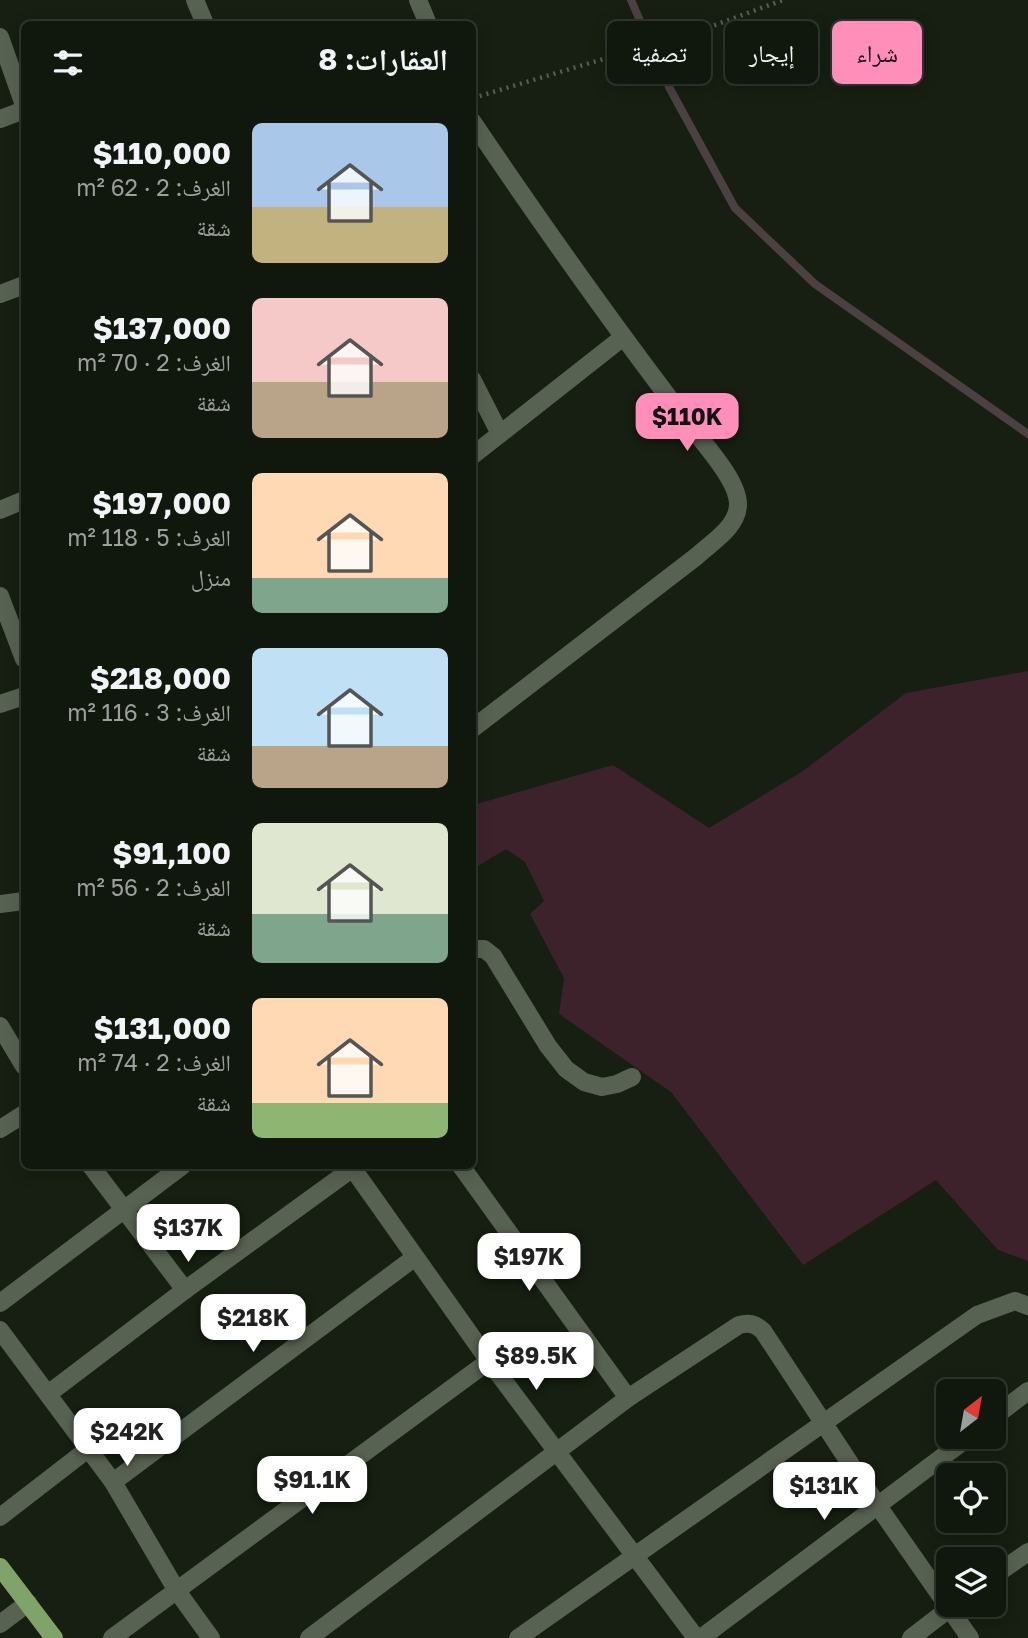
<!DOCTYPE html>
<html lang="ar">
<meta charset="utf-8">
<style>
:root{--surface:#10170d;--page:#1e241b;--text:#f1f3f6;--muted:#9c9f9d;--line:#30362e;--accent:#ff8eb9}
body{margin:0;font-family:"Golos Text","Noto Naskh Arabic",sans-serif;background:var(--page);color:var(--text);direction:rtl;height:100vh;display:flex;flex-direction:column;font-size:26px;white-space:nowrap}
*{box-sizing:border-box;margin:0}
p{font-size:23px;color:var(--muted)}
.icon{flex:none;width:38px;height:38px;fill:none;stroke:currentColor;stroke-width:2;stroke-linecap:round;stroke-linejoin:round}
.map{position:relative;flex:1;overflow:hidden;direction:ltr}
.sheet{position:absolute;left:21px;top:21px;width:455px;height:1148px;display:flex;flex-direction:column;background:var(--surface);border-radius:10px;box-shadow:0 4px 18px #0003,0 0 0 2px var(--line);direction:rtl}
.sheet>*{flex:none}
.guide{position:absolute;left:497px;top:21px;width:425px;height:63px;direction:rtl;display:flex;gap:14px}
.needle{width:46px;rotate:31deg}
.tools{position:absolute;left:936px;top:1379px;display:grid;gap:14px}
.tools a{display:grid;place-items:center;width:70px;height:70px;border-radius:10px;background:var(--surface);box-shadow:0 4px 18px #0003,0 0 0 2px var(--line);font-size:35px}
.price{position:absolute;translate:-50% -60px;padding:0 16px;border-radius:14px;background:#fff;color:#222;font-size:23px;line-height:46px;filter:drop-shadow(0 2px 4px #0008)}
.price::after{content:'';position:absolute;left:50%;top:42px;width:21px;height:16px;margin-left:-10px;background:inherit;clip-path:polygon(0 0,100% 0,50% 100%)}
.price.current{background:var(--accent);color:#111}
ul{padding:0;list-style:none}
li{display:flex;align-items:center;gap:21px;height:175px;padding:0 28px}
li span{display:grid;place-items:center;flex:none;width:196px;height:140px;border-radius:10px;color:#555}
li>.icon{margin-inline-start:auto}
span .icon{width:84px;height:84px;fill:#fffc;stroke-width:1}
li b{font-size:30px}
h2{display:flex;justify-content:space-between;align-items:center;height:84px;padding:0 28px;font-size:30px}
.chip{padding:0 24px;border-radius:10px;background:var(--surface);box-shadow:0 4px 18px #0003,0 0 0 2px var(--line);font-size:24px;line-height:63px}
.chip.current{background:var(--accent);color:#111}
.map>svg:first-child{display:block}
.green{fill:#3d222c}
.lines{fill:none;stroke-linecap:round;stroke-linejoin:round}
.stream{stroke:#4c4042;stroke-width:8}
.path{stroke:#586054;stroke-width:4.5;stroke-dasharray:2 5;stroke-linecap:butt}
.street{stroke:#586252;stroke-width:18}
.primary{stroke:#7fa369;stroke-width:18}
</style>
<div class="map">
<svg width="1028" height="1638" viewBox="0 0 1028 1638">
<rect width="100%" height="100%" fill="#161f11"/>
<!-- green -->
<polygon class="green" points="1028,671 1028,1261 998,1250 936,1180 803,1265 671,1092 559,1014 564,978 530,914 544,901 525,862 506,849 473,869 473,805 613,765 709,828 803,771 906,693"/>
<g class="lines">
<!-- stream -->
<polyline class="stream" points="631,0 669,87 735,208 815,284 1028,434"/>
<!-- path -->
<polyline class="path" points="473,98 707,28 783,0"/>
<!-- street -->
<g class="street">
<polyline points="195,0 205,24"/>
<polyline points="418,0 428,24"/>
<polyline points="0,37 24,105"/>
<polyline points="0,119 24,110"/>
<path d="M472,121C543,226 615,328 692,428C705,445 738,481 738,504C738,527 712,542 697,556L472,729"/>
<polyline points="0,294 24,285"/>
<polyline points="472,379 500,434"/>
<polyline points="472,456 622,338"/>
<polyline points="0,510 24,500"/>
<polyline points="0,596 24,659"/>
<polyline points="0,704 24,696"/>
<polyline points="0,904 24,901"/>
<polyline points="472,949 484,949 493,956 548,1046 566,1069 584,1082 602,1087 617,1084 632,1077"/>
<polyline points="0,1026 24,1066"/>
<polyline points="0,1129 24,1114"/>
<polyline points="91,1166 185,1290"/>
<polyline points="351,1166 489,1361 696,1638"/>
<polyline points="461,1166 628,1398"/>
<polyline points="0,1303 182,1166"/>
<polyline points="0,1330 113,1482 177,1591 211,1638"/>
<polyline points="48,1394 185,1290 353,1168"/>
<polyline points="994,1417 1028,1391"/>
<polyline points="113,1482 414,1258"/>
<polyline points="0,1517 88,1449"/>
<polyline points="994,1576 1028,1552"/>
<polyline points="0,1624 28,1603"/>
<polyline points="112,1638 489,1361"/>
<path d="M309,1638L628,1398L739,1325C749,1322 755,1324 763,1331L878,1506L970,1638"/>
<polyline points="518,1638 977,1315 1015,1301 1028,1306"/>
<polyline points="701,1638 969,1437"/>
<polyline points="911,1638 954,1605"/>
</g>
<!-- primary -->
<polyline class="primary" points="0,1567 54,1638"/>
</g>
</svg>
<div class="tools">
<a><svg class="needle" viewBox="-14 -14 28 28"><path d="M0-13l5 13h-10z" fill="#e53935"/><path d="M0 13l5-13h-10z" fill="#9c9f9d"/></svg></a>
<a><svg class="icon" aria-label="locate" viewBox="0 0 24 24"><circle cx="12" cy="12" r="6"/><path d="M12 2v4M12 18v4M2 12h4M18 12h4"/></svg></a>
<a><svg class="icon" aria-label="layers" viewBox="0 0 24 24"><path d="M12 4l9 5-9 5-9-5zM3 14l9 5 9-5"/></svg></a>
</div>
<b class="price current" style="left:687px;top:453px">$110K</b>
<b class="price" style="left:188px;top:1264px">$137K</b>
<b class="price" style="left:529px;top:1293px">$197K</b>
<b class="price" style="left:253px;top:1354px">$218K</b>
<b class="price" style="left:536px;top:1392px">$89.5K</b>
<b class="price" style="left:127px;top:1468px">$242K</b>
<b class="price" style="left:312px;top:1516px">$91.1K</b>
<b class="price" style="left:824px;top:1522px">$131K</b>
<div class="guide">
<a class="chip current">شراء</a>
<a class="chip">إيجار</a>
<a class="chip">تصفية</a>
</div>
<section class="sheet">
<h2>العقارات: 8<svg class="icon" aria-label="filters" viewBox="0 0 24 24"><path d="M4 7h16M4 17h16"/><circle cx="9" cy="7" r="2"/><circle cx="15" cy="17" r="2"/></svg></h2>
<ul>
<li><span style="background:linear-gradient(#a9c7e8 60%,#c2b280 0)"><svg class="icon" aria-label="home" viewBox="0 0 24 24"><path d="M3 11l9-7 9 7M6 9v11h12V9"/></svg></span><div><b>$110,000</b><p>الغرف: 2 · 62 m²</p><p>شقة</p></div></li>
<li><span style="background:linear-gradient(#f6c9c9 60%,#b9a48a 0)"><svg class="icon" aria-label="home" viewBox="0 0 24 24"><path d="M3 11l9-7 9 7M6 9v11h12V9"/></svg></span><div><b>$137,000</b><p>الغرف: 2 · 70 m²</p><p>شقة</p></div></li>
<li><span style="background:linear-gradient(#ffd9b3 75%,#7fa58c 0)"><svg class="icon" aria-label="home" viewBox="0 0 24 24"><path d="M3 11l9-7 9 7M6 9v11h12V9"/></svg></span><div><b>$197,000</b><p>الغرف: 5 · 118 m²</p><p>منزل</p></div></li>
<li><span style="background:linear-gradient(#bfe0f5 70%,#b9a48a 0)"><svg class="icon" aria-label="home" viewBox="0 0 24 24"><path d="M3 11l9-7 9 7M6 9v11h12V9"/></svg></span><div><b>$218,000</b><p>الغرف: 3 · 116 m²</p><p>شقة</p></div></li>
<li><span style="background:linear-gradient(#dfe7d0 65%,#7fa58c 0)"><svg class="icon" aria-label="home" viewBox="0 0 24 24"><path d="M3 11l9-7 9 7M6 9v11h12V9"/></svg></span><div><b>$91,100</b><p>الغرف: 2 · 56 m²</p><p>شقة</p></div></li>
<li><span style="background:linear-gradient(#ffd9b3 75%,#8fb573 0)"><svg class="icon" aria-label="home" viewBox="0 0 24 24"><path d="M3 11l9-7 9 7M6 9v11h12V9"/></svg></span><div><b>$131,000</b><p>الغرف: 2 · 74 m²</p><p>شقة</p></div></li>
</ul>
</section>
</div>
